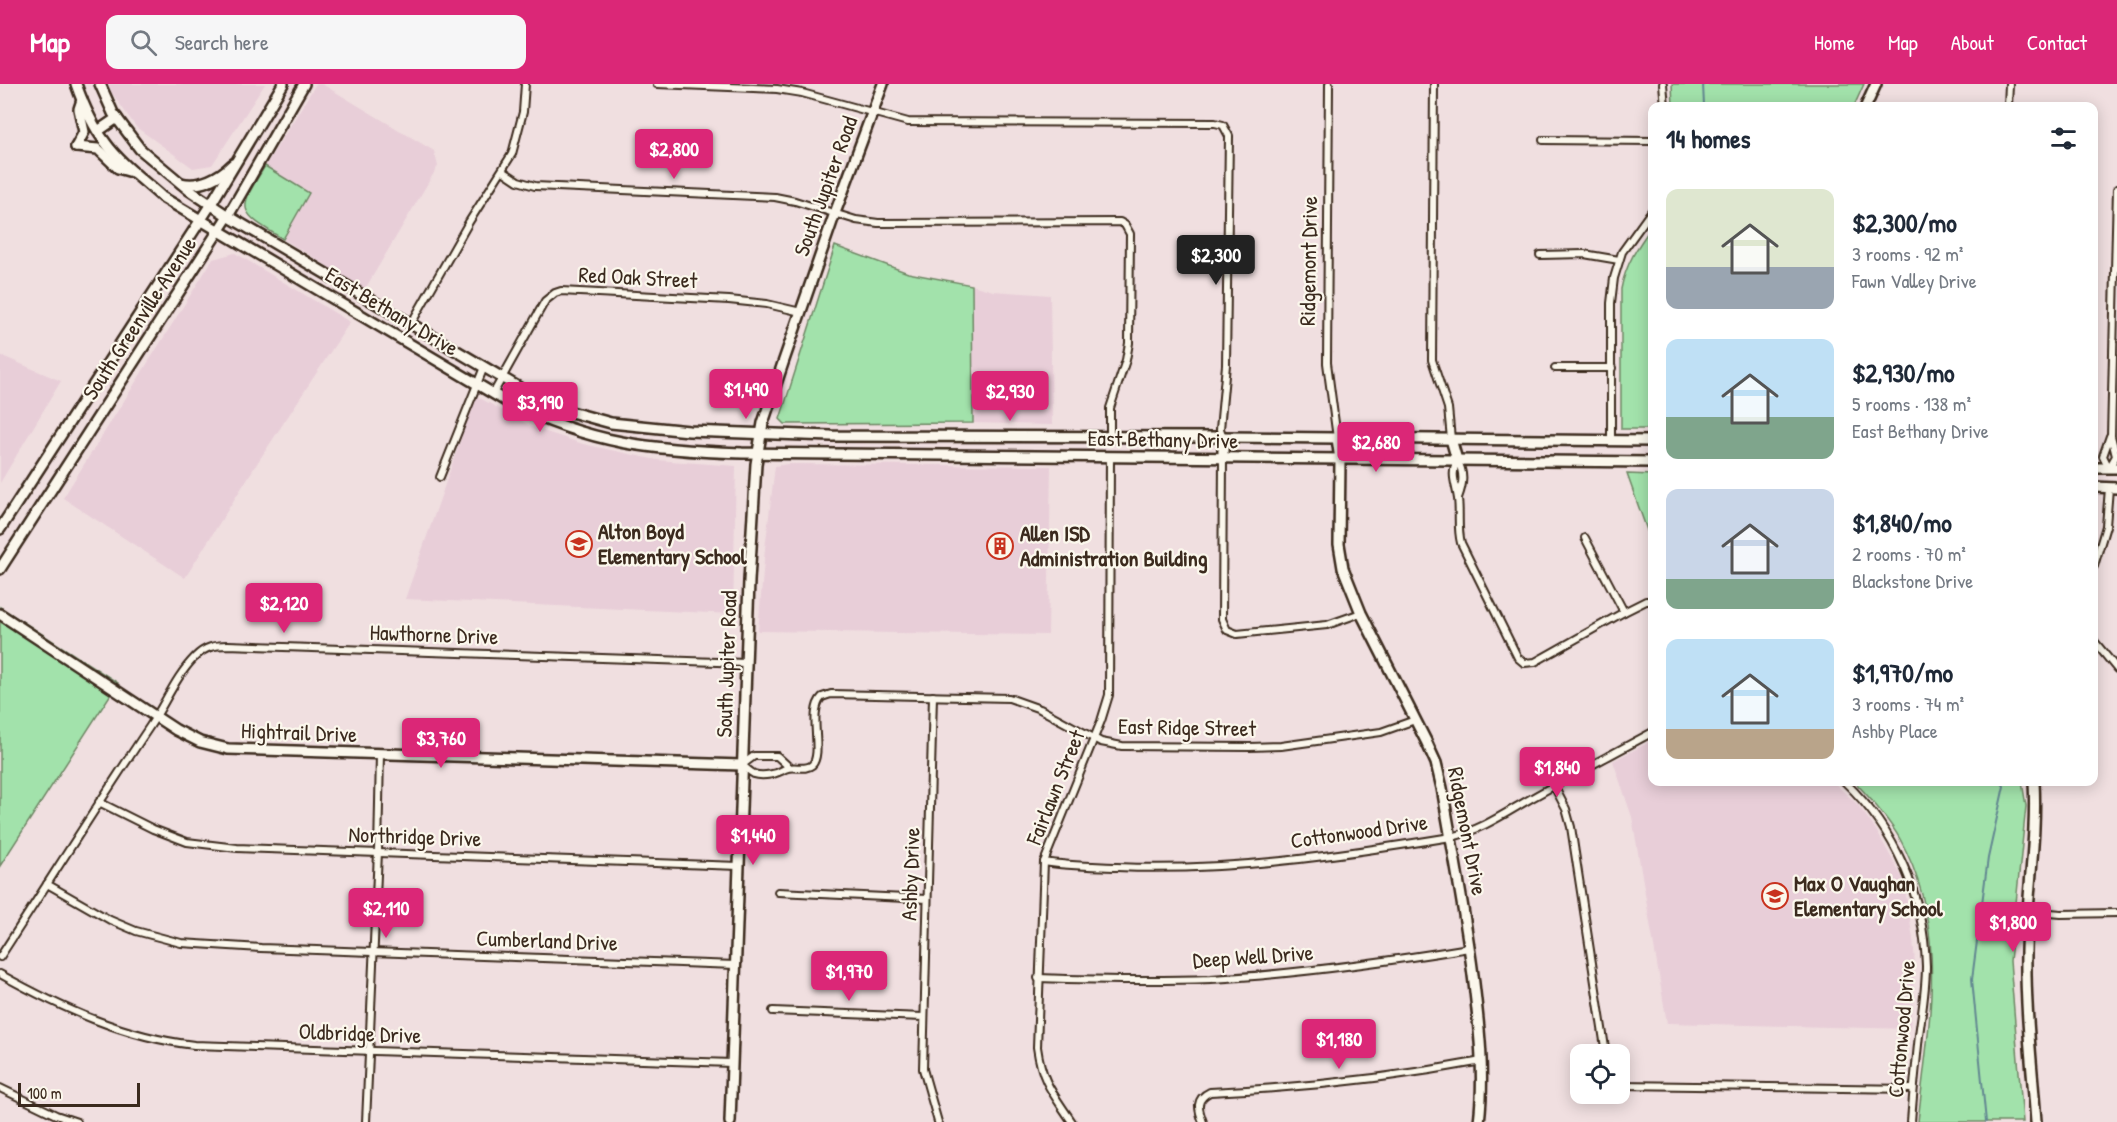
<!DOCTYPE html>
<meta charset="utf-8">
<style>
:root{--surface:#fff;--page:#f6f6f7;--text:#1f2937;--muted:#747a83;--accent:#db2777}
body{margin:0;font-family:"Patrick Hand",sans-serif;background:var(--page);color:var(--text);height:100vh;display:flex;flex-direction:column;font-size:22px;white-space:nowrap}
*{box-sizing:border-box;margin:0}
p{font-size:20px;color:var(--muted)}
.icon{flex:none;width:33px;height:33px;fill:none;stroke:currentColor;stroke-width:2;stroke-linecap:round;stroke-linejoin:round}
.map{position:relative;flex:1;overflow:hidden}
.details{position:absolute;left:1648px;top:18px;width:450px;height:684px;display:flex;flex-direction:column;background:var(--surface);border-radius:12px;box-shadow:0 3px 15px #0003}
.details>*{flex:none}
.controls{position:absolute;left:1570px;top:960px;display:grid;gap:12px}
.controls a{display:grid;place-items:center;width:60px;height:60px;border-radius:12px;background:var(--surface);box-shadow:0 3px 15px #0003;font-size:30px}
.scale{position:absolute;left:18px;bottom:15px;width:122px;box-sizing:border-box;padding-left:6px;border:3px solid #3b2a1e;border-top:0;font-size:16px;line-height:21px;white-space:nowrap;color:#3b2a1e;-webkit-text-stroke:4px #fbf7ec;paint-order:stroke}
.price{position:absolute;translate:-50% -51px;padding:0 14px;border-radius:6px;background:var(--accent);color:#fff;font-size:20px;line-height:39px;filter:drop-shadow(0 2px 3px #0008)}
.price::after{content:'';position:absolute;left:50%;top:36px;width:18px;height:14px;margin-left:-9px;background:inherit;clip-path:polygon(0 0,100% 0,50% 100%)}
.price.current{background:#222;color:#fff}
ul{padding:0;list-style:none}
li{display:flex;align-items:center;gap:18px;height:150px;padding:0 18px}
li span{display:grid;place-items:center;flex:none;width:168px;height:120px;border-radius:12px;color:#555}
li>.icon{margin-inline-start:auto}
span .icon{width:72px;height:72px;fill:#fffc;stroke-width:1}
li b{font-size:26px}
h2{display:flex;justify-content:space-between;align-items:center;height:72px;padding:0 18px;font-size:26px}
header{display:flex;align-items:center;gap:36px;box-sizing:border-box;height:84px;padding:0 30px;background:var(--accent);color:#fff}
header strong{font-size:28px}
nav{display:flex;gap:33px;margin-inline-start:auto;font-size:21px}
.search{width:420px;height:54px;background:var(--page);display:flex;align-items:center;gap:15px;box-sizing:border-box;padding:0 21px;border-radius:12px;color:var(--muted);font-size:22px}
.map>svg:first-child{display:block}
.built{fill:#e8ced8}
.green{fill:#a2e2ab;stroke:#6e8664;stroke-width:1.5}
.lines{fill:none;stroke-linecap:round;stroke-linejoin:round}
.stream{stroke:#638891;stroke-width:2}
.street-casing{stroke:#3b2a1e;stroke-width:10}
.secondary-casing{stroke:#3b2a1e;stroke-width:14}
.street{stroke:#fbf7ec;stroke-width:6}
.secondary{stroke:#fbf7ec;stroke-width:9}
.labels{text-anchor:middle;dominant-baseline:central;stroke-width:4.5;stroke-linejoin:round;paint-order:stroke}
.street-label{font-size:22px;fill:#3b2a1e;stroke:#fbf7ec}
.poi-label{font-size:22px;font-weight:bold;fill:#3b2a1e;stroke:#fbf7ec;text-anchor:start}
</style>
<header>
<strong>Map</strong>
<div class="search"><svg class="icon" aria-label="search" viewBox="0 0 24 24"><circle cx="10" cy="10" r="6"/><path d="M15 15l6 6"/></svg>Search here</div>
<nav><a>Home</a><a>Map</a><a>About</a><a>Contact</a></nav>
</header>
<div class="map">
<svg width="2117" height="1038" viewBox="0 0 2117 1038">
<rect width="100%" height="100%" fill="#f0dfe0"/>
<filter id="ink" filterUnits="userSpaceOnUse"><feTurbulence type="fractalNoise" baseFrequency=".0167" numOctaves="2"/><feDisplacementMap in="SourceGraphic" scale="12" xChannelSelector="R" yChannelSelector="G"/><feConvolveMatrix kernelMatrix="1 2 1 2 8 2 1 2 1" color-interpolation-filters="sRGB"/></filter>
<g filter="url(#ink)">
<!-- built -->
<g class="built">
<polygon points="109,0 265,0 212,81 193,84 136,43 112,9"/>
<polygon points="316,0 322,0 434,67 438,82 365,205 254,137 247,127 246,121 246,113"/>
<polygon points="235,169 350,238 254,384 185,494 63,414 213,175"/>
<polygon points="972,201 993,207 1050,211 1052,341 973,339"/>
<polygon points="0,271 61,297 0,399"/>
<polygon points="476,312 534,344 583,360 657,376 736,382 733,530 405,515"/>
<polygon points="788,380 1051,382 1048,551 758,547 765,465 775,382"/>
<polygon points="1653,656 1653,698 1833,698 1858,721 1876,746 1903,795 1913,854 1915,880 1910,945 1667,939 1632,733 1613,677"/>
</g>
<!-- green -->
<g class="green">
<polygon points="1672,0 1864,0 1854,22 1673,22"/>
<path d="M265,82L309,109L283,155C237,127 237,127 265,82Z"/>
<path d="M1653,141V345H1621V205C1626,179 1638,162 1653,141Z"/>
<polygon points="835,162 908,189 972,201 973,339 785,340 780,335"/>
<polygon points="1627,390 1653,391 1653,463"/>
<polygon points="0,523 118,599 0,782"/>
<path d="M1855,698H2022L2026,722L2010,877L2023,1038H1918C1928,940 1950,847 1900,755C1888,734 1871,715 1855,698Z"/>
</g>
<g class="lines">
<!-- stream -->
<g class="stream">
<polyline points="1703,0 1704,22"/>
<polyline points="1986,1038 1972,895 1988,774 2004,702 2001,698"/>
</g>
<defs>
<g id="street">
<polyline points="657,0 777,5 802,9 908,38 1215,39 1223,41 1229,52 1226,281 1220,345 1223,353"/>
<polyline points="1329,0 1327,279 1337,354"/>
<polyline points="1434,0 1432,276 1448,324 1451,355"/>
<polyline points="1663,0 1665,22"/>
<polyline points="2008,22 2009,0"/>
<polyline points="1543,56 1653,57"/>
<polyline points="503,87 518,97 535,102 775,113 795,117 856,136 878,139 1120,138 1125,141 1130,150 1129,259 1126,276 1110,324 1110,353"/>
<polyline points="1540,171 1584,170 1619,176"/>
<polyline points="411,240 469,138 512,70 523,28 525,0"/>
<polyline points="1555,284 1612,284"/>
<polyline points="493,310 545,217 555,209 561,207 729,216 767,220 801,228"/>
<polyline points="1611,357 1611,219 1614,194 1622,168 1653,125"/>
<polyline points="1223,375 1222,535 1227,546 1237,550 1327,541 1361,529"/>
<polyline points="2109,384 2116,372 2111,352 2117,105"/>
<polyline points="2109,384 2103,372 2110,352"/>
<polyline points="440,393 484,283"/>
<path d="M1458,414C1463,401 1465,389 1457,376C1450,392 1456,399 1458,415C1460,430 1457,444 1461,459L1518,574L1524,579L1535,578L1624,528L1646,517H1653"/>
<polyline points="1585,454 1624,528"/>
<polyline points="2094,482 2106,442 2109,404"/>
<polyline points="2094,557 2117,585"/>
<polyline points="933,612 923,985 938,1038"/>
<path d="M789,683L777,672H754L742,681C745,683 750,688 754,690C763,693 777,690 785,685C793,681 805,687 812,681C824,669 807,628 822,613L831,610L1009,614L1040,625L1101,658L1122,662L1250,663L1281,662L1381,648L1415,636"/>
<path d="M1845,698C1895,746 1924,811 1926,882C1926,905 1922,928 1919,951C1916,980 1913,1009 1911,1038"/>
<polyline points="1554,702 1566,725 1571,743 1606,970"/>
<polyline points="99,718 153,745 187,758 237,764 739,782"/>
<path d="M1044,778C1068,782 1093,782 1117,783C1229,788 1341,771 1451,753C1481,746 1504,730 1530,715C1571,692 1612,670 1653,648"/>
<polyline points="47,800 110,836 136,847 181,859 261,864 736,881"/>
<polyline points="778,808 927,815"/>
<polyline points="2029,827 2061,830 2117,829"/>
<path d="M0,873C50,796 99,718 150,642C165,620 176,592 195,573C205,563 214,561 228,561L746,579"/>
<path d="M0,890C61,924 124,953 194,961L732,979"/>
<path d="M1038,894C1096,896 1154,897 1211,895C1298,890 1384,878 1469,864"/>
<polyline points="773,927 923,933"/>
<polyline points="1620,1001 1913,1005"/>
<polyline points="0,1004 56,1031 77,1038"/>
<polyline points="366,1038 378,768 380,670"/>
<path d="M1072,1038C1053,1009 1042,999 1037,963L1044,778L1101,637L1109,611L1110,373"/>
<path d="M1203,1038C1198,1025 1195,1015 1210,1008C1301,1004 1392,994 1482,977"/>
</g>
<g id="secondary">
<path d="M76,0C83,20 92,41 105,58C120,79 143,96 162,113L509,319C591,360 652,366 742,369L1653,378"/>
<polyline points="100,0 113,29 140,65 189,106 228,132 523,306 571,328 611,339 689,347 831,352 1223,353 1653,357"/>
<polyline points="1866,22 1876,0"/>
<polyline points="98,47 117,34"/>
<polyline points="76,63 98,65 118,84 132,88"/>
<polyline points="76,63 84,48 79,25 82,16"/>
<path d="M181,99C200,104 220,93 233,80"/>
<polyline points="1223,353 1223,375"/>
<path d="M1337,354L1340,376L1339,460L1343,484L1361,529L1426,657L1436,679L1442,704C1453,767 1465,829 1473,891C1479,941 1485,988 1479,1038"/>
<polyline points="1451,355 1457,376"/>
<polyline points="2094,384 2117,384"/>
<polyline points="2094,403 2117,404"/>
<polyline points="0,445 211,120 283,0"/>
<polyline points="0,485 228,132 304,0"/>
<polyline points="0,530 176,646 200,658 228,665 742,681"/>
<path d="M2034,698C2037,754 2027,811 2026,868C2025,925 2032,981 2036,1038"/>
<polyline points="730,1038 749,497 756,380 763,339 783,279 835,129 883,0"/>
</g>
</defs>
<!-- street casing -->
<use href="#street" class="street-casing"/>
<!-- secondary casing -->
<use href="#secondary" class="secondary-casing"/>
<!-- street -->
<use href="#street" class="street"/>
<!-- secondary -->
<use href="#secondary" class="secondary"/>
</g>
</g>
<!-- icons -->
<defs>
<symbol id="school-ring" viewBox="-11 -11 22 22"><circle r="9.5" fill="#fbf7ec" stroke="#c8321e" stroke-width="1.5"/><path d="M0-5L7-2L0 1L-7-2ZM-4 1L0 2.5L4 1V4Q0 6-4 4Z" fill="#c8321e"/></symbol>
<symbol id="building-ring" viewBox="-11 -11 22 22"><circle r="9.5" fill="#fbf7ec" stroke="#c8321e" stroke-width="1.5"/><path d="M-4-6H4V6H1V3H-1V6H-4ZM-2.5-4.3h1.7v1.8h-1.7ZM.8-4.3h1.7v1.8H.8ZM-2.5-1h1.7V.8h-1.7ZM.8-1h1.7V.8H.8Z" fill="#c8321e"/></symbol>
</defs>
<g fill-rule="evenodd">
<use href="#school-ring" x="564" y="445" width="30" height="30"/>
<use href="#building-ring" x="985" y="447" width="30" height="30"/>
<use href="#school-ring" x="1760" y="797" width="30" height="30"/>
</g>
<g class="labels">
<!-- street labels -->
<g class="street-label">
<text transform="translate(825 102) rotate(-70)">South Jupiter Road</text>
<text transform="translate(1308 177) rotate(-89)">Ridgemont Drive</text>
<text transform="translate(638 193) rotate(3)">Red Oak Street</text>
<text transform="translate(392 227) rotate(31)">East Bethany Drive</text>
<text transform="translate(139 234) rotate(-57)">South Greenville Avenue</text>
<text transform="translate(1163 355) rotate(1)">East Bethany Drive</text>
<text transform="translate(434 550) rotate(2)">Hawthorne Drive</text>
<text transform="translate(726 580) rotate(-88)">South Jupiter Road</text>
<text transform="translate(1187 643) rotate(1)">East Ridge Street</text>
<text transform="translate(299 648) rotate(2)">Hightrail Drive</text>
<text transform="translate(1055 703) rotate(-68)">Fairlawn Street</text>
<text transform="translate(1359 747) rotate(-8)">Cottonwood Drive</text>
<text transform="translate(1468 747) rotate(79)">Ridgemont Drive</text>
<text transform="translate(415 752) rotate(2)">Northridge Drive</text>
<text transform="translate(910 790) rotate(-88)">Ashby Drive</text>
<text transform="translate(547 856) rotate(2)">Cumberland Drive</text>
<text transform="translate(1253 872) rotate(-4)">Deep Well Drive</text>
<text transform="translate(1901 945) rotate(-85)">Cottonwood Drive</text>
<text transform="translate(360 949) rotate(2)">Oldbridge Drive</text>
</g>
<!-- poi labels -->
<g class="poi-label">
<text x="598" y="447">Alton Boyd<tspan x="598" dy="25">Elementary School</tspan></text>
<text x="1020" y="449">Allen ISD<tspan x="1020" dy="25">Administration Building</tspan></text>
<text x="1794" y="799">Max O Vaughan<tspan x="1794" dy="25">Elementary School</tspan></text>
</g>
</g>
</svg>
<div class="controls">
<a><svg class="icon" aria-label="locate" viewBox="0 0 24 24"><circle cx="12" cy="12" r="6"/><path d="M12 2v4M12 18v4M2 12h4M18 12h4"/></svg></a>
</div>
<div class="scale">100 m</div>
<b class="price" style="left:674px;top:96px">$2,800</b>
<b class="price current" style="left:1216px;top:202px">$2,300</b>
<b class="price" style="left:746px;top:336px">$1,490</b>
<b class="price" style="left:1010px;top:338px">$2,930</b>
<b class="price" style="left:540px;top:349px">$3,190</b>
<b class="price" style="left:1376px;top:389px">$2,680</b>
<b class="price" style="left:284px;top:550px">$2,120</b>
<b class="price" style="left:441px;top:685px">$3,760</b>
<b class="price" style="left:1557px;top:714px">$1,840</b>
<b class="price" style="left:753px;top:782px">$1,440</b>
<b class="price" style="left:386px;top:855px">$2,110</b>
<b class="price" style="left:2013px;top:869px">$1,800</b>
<b class="price" style="left:849px;top:918px">$1,970</b>
<b class="price" style="left:1339px;top:986px">$1,180</b>
<section class="details">
<h2>14 homes<svg class="icon" aria-label="filters" viewBox="0 0 24 24"><path d="M4 7h16M4 17h16"/><circle cx="9" cy="7" r="2"/><circle cx="15" cy="17" r="2"/></svg></h2>
<ul>
<li><span style="background:linear-gradient(#dfe7d0 65%,#9aa5b1 0)"><svg class="icon" aria-label="home" viewBox="0 0 24 24"><path d="M3 11l9-7 9 7M6 9v11h12V9"/></svg></span><div><b>$2,300/mo</b><p>3 rooms · 92 m²</p><p>Fawn Valley Drive</p></div></li>
<li><span style="background:linear-gradient(#bfe0f5 65%,#7fa58c 0)"><svg class="icon" aria-label="home" viewBox="0 0 24 24"><path d="M3 11l9-7 9 7M6 9v11h12V9"/></svg></span><div><b>$2,930/mo</b><p>5 rooms · 138 m²</p><p>East Bethany Drive</p></div></li>
<li><span style="background:linear-gradient(#c9d6e8 75%,#7fa58c 0)"><svg class="icon" aria-label="home" viewBox="0 0 24 24"><path d="M3 11l9-7 9 7M6 9v11h12V9"/></svg></span><div><b>$1,840/mo</b><p>2 rooms · 70 m²</p><p>Blackstone Drive</p></div></li>
<li><span style="background:linear-gradient(#bfe0f5 75%,#b9a48a 0)"><svg class="icon" aria-label="home" viewBox="0 0 24 24"><path d="M3 11l9-7 9 7M6 9v11h12V9"/></svg></span><div><b>$1,970/mo</b><p>3 rooms · 74 m²</p><p>Ashby Place</p></div></li>
</ul>
</section>
</div>
